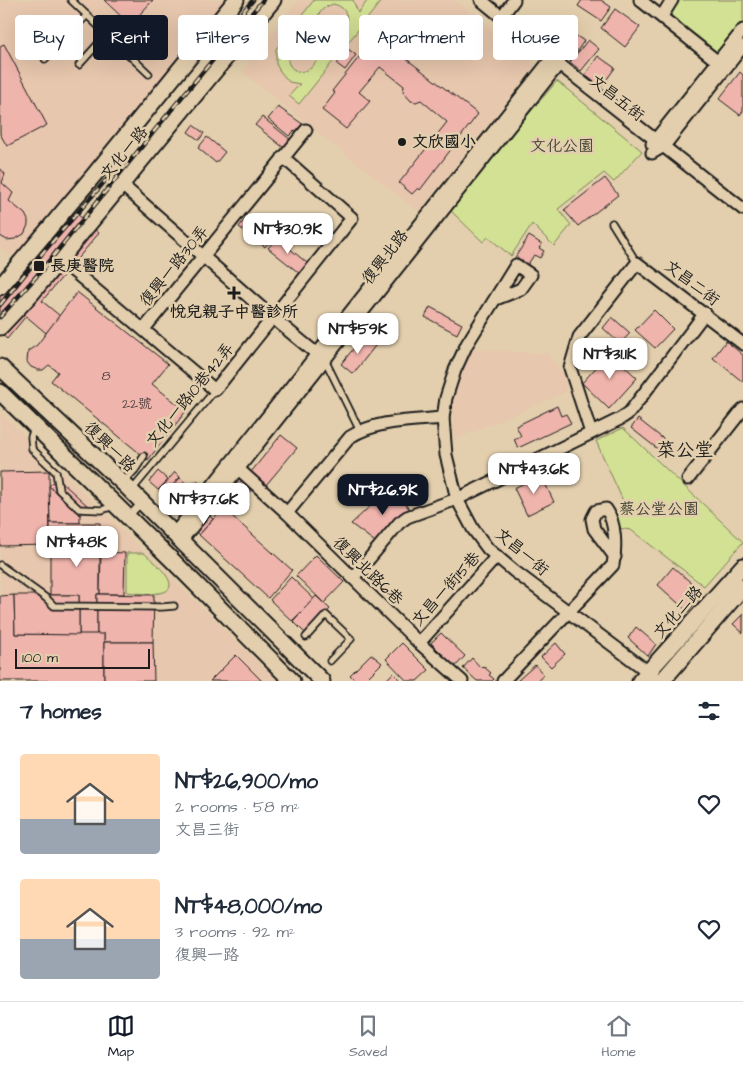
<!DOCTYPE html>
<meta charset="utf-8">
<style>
:root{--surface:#fff;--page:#f2f2f3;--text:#1f2937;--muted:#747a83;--line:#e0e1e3;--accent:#111827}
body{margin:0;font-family:"Architects Daughter","LXGW WenKai TC",sans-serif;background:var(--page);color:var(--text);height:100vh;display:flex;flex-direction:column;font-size:19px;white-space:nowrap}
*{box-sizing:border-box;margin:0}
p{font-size:16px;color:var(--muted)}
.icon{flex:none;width:28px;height:28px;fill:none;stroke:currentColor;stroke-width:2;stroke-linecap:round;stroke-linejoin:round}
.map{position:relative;height:681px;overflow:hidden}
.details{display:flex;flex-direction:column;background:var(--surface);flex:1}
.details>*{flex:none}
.guide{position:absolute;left:15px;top:15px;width:714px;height:45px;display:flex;gap:10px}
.scale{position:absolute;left:15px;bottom:12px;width:135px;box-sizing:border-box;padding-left:5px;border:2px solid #1c1c1c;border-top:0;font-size:14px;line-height:18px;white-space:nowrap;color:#1c1c1c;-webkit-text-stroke:4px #e3cfad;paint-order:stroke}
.price{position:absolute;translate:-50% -42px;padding:0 11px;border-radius:10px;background:#fff;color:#222;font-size:16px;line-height:32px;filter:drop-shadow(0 1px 2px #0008)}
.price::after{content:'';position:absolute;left:50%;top:30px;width:15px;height:11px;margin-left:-8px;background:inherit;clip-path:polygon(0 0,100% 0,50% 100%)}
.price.on{background:var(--accent);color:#fff}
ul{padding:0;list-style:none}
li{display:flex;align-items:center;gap:15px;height:125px;padding:0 20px}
li span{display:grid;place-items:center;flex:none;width:140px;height:100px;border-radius:5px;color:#555}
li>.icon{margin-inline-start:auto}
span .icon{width:60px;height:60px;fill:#fffc;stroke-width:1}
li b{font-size:21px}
h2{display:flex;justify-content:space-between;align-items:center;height:60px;padding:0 20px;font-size:21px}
.pill{padding:0 18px;border-radius:5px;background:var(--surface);box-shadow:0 5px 20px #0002;font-size:18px;line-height:45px}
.pill.on{background:var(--accent);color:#fff}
.tab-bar{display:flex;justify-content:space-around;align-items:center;height:70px;border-top:1px solid var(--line);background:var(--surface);font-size:14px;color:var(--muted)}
.tab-bar a{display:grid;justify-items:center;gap:2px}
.tab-bar .on{color:var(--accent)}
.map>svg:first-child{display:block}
.built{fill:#e7c7ad}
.green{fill:#d3e194;stroke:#787e58;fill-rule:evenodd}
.building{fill:#efb4ac;stroke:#1c1c1c}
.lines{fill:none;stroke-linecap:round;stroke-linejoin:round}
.lane-casing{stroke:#1c1c1c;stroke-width:9}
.street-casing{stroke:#1c1c1c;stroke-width:15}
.secondary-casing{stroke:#1c1c1c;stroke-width:19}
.lane{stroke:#e3cfad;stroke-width:5.5}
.street{stroke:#e3cfad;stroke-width:11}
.secondary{stroke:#e3cfad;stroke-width:15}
.rail-casing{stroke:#1c1c1c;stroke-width:4.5}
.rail{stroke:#e3cfad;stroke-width:2.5;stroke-dasharray:8;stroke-linecap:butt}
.poi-dot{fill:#1c1c1c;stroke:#e3cfad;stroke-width:2}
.labels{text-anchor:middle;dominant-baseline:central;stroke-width:5;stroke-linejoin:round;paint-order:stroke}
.number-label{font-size:14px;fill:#514240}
.street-label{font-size:16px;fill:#1c1c1c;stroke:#e3cfad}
.poi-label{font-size:16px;font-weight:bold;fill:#1c1c1c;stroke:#e3cfad;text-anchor:start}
.park-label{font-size:16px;fill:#414334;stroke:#e3cfad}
.quarter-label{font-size:19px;fill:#1c1c1c;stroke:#e3cfad}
</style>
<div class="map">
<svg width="743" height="681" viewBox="0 0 743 681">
<rect width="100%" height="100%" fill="#e3cfad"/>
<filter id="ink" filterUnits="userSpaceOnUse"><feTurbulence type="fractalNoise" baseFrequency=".02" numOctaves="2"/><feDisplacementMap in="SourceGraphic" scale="10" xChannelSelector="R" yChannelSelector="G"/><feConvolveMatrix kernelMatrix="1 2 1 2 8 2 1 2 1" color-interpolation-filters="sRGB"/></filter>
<g filter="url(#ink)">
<!-- built -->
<g class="built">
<polygon points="0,0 227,0 14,259 0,247"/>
<polygon points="298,0 455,0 536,64 419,212 242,72"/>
<polygon points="472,349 548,354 564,375 566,392 454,440 452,426 454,397 459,373"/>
<polygon points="0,412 278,681 0,681"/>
</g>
<!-- green -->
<g class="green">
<path d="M314,0H353L358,13L368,0H382L299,104L289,96L300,84L289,82L280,71L276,64V49ZM333,4C343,6 349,13 346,24L312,67C299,78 283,67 289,51L324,8Z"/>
<polygon points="676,0 743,0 743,23 716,56 666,14"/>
<polygon points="557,81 642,151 614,182 604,173 558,209 571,225 554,246 532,224 511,256 488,237 483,242 450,210 484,166"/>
<polygon points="623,428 743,542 704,586 631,530 618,528 617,511 624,503 596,441"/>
<path d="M127,553H144C151,559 188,589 159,593C149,595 137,593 127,592Z"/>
</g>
<!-- building -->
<g class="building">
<polygon points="104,0 153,0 130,25"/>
<polygon points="582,0 601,0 611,7 601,21 578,6"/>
<polygon points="615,9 640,27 625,47 601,28"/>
<polygon points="562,26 584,41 570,61 549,46"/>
<polygon points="378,37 478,114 420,190 418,188 412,194 399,183 447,122 421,100 416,102 411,101 403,92 404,86 380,67 359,92 370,101 346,129 322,110 335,93 332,91 364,51 366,54"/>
<polygon points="588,40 599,49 581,71 570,62"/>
<polygon points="4,44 47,125 7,146 0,134 0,46"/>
<polygon points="348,49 356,55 345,70 337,64"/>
<polygon points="598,56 615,68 601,87 585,75"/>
<polygon points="740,72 743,75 743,111 740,115 719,99"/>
<polygon points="278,107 304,125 298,132 295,130 289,136 268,119"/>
<polygon points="262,117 291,140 284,148 255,125"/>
<polygon points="193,125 204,133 199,140 188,132"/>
<polygon points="207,137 225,152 216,163 198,148"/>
<polygon points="0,168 5,174 2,183 13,193 9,201 25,214 28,220 28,225 24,234 15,239 7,240 0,236"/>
<polygon points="605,178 618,195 578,226 564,210"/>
<polygon points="62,201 99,233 42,301 60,316 46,333 26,316 7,339 0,333 0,275"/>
<polygon points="247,216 274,236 265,247 239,227"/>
<polygon points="529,236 542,244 539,248 544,251 540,258 534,255 526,267 514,259"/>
<polygon points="277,238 307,263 299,273 268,248"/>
<polygon points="77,292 168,364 152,384 186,411 148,460 51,381 58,372 49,365 43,370 38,370 31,367 27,362 28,351 37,345"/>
<polygon points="430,307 462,324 457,334 425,317"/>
<polygon points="654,310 673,329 655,348 635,330"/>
<polygon points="612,317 630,333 620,344 603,328"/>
<polygon points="363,337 375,346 353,374 341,364"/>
<polygon points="726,341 743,355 743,382 713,358"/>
<polygon points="610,352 637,378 609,409 582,383"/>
<polygon points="557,406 561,416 566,414 571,423 518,448 514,439 521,436 516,426"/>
<polygon points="638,419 671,445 664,454 631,428"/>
<polygon points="281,435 297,448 266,485 251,472"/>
<polygon points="49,471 50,545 0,546 0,472"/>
<polygon points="158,471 168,480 158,490 149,482"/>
<polygon points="175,472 180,477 164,495 159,491"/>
<polygon points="541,475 554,502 527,515 514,488"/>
<polygon points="57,478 88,506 80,515 49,486"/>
<polygon points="180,478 190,487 175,505 164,495"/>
<polygon points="196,480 204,487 183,512 175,505"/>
<polygon points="242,481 252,489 232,513 220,503 238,482"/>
<polygon points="394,484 412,514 378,544 351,524"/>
<polygon points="49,486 80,515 80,523 50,523"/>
<polygon points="223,508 292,570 268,598 199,535"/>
<polygon points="208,514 213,519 199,535 194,530"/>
<polygon points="50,523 100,523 100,594 97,594 97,635 79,635 79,595 50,595"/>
<polygon points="101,552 125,553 124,594 100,594"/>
<polygon points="316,555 344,582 324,603 296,576"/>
<polygon points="673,567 703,593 688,612 658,585"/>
<polygon points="291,577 314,599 292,621 270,600"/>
<polygon points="97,594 154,595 153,642 104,642 104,634 97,635"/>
<polygon points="14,595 15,634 104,634 104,681 0,681 0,596"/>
<polygon points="14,595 79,595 79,635 15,634"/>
<polygon points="316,596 330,609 306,634 293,621"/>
<polygon points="743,614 743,633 733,624"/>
<polygon points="636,627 656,644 648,656 628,638"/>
<polygon points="441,633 465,656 455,667 431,643"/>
<polygon points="104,642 153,642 154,681 104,681"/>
<polygon points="402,643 429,670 417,681 407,681 386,659"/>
<polygon points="556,643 565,654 551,667 541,657"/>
<polygon points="371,654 382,663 364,681 356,681 350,675"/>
<polygon points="236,655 262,681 210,681"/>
<polygon points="472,658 481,668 483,666 491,673 489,675 494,679 492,681 477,681 463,668"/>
<polygon points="535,665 544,675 537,681 517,681"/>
<polygon points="393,673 401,681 385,681"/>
</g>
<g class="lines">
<defs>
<g id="lane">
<polyline points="71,0 149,74"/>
<polyline points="45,59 87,15"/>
<polyline points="79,65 107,34"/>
<polyline points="612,223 637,263"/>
<polyline points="325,360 360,431"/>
<polyline points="34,428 31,437 32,449 56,472 59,490 79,509 102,510 113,506"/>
<polyline points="124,482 135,470 144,456"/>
<polyline points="132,490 215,390"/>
<polyline points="128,517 142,502"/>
<polyline points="0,565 46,598 54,606 162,607 174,606"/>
<polyline points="306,637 326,615 351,639 330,661"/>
</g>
<g id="street">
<polyline points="481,0 559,64 743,209"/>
<polyline points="640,0 722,65"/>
<polyline points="502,16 514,0"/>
<polyline points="662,16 672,0"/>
<polyline points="652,144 743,30"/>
<polyline points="652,153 664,146 743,46"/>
<polyline points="121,184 273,318 323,359"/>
<polyline points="59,259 215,390 352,218 283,157"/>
<polyline points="496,299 521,289 531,275 516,265 467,344 455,370 446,398 443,418 446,455 457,499 473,529 488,549 514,571 655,677"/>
<polyline points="144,329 306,130"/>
<polyline points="591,433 570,368 579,337 637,263 743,344"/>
<polyline points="233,464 287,513 419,643 462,681"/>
<polyline points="688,479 743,409"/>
<path d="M287,513L350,437C377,420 411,421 443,418"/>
<polyline points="174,534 552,58"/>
<polyline points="181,541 559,64"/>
<polyline points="353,578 399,523 407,517 457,499 620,419 629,413 705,313"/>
<polyline points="419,643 497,556"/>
<path d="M503,681L613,565C616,548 616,522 606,509L596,511L592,519L594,529L615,557"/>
</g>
<g id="secondary">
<polyline points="0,287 94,175 236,0"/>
<polyline points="0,327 32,293 273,0"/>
<polyline points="0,367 123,483 322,681"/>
<polyline points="0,392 172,560 292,681"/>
<polyline points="640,681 743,566"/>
<polyline points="662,681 743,587"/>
</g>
</defs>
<!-- lane casing -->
<use href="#lane" class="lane-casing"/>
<!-- street casing -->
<use href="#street" class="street-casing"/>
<!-- secondary casing -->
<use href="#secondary" class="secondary-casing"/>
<!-- lane -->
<use href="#lane" class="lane"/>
<!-- street -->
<use href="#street" class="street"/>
<!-- secondary -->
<use href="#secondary" class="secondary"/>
<defs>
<g id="rail">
<polyline points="232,25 253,0"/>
<polyline points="0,305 33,264 106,180"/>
<polyline points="0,317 42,270 181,98 263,0"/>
</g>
</defs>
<!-- rail casing -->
<use href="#rail" class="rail-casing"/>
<!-- rail -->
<use href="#rail" class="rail"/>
</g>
</g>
<!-- markers -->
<g class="poi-dot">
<circle cx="402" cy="142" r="5"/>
<rect x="33" y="260" width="12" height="12" rx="2.5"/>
<path d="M231.5 285.5h5v5h5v5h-5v5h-5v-5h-5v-5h5z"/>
</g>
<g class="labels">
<!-- number labels -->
<g class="number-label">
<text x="106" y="376">8</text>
<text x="137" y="404">22號</text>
</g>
<!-- street labels -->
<g class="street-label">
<text transform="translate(617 98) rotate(38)">文昌五街</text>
<text transform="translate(124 153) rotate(-50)">文化一路</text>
<text transform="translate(385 257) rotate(-52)">復興北路</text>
<text transform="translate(174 266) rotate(-51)">復興一路30弄</text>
<text transform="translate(692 283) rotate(37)">文昌二街</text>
<text transform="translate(190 395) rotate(-51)">文化一路10巷42弄</text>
<text transform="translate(110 447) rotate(44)">復興一路</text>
<text transform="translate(522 552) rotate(40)">文昌一街</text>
<text transform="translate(368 571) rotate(44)">復興北路6巷</text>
<text transform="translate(446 589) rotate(-48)">文昌一街15巷</text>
<text transform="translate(678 612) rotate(-48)">文化二路</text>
</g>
<!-- poi labels -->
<g class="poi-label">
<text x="412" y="142">文欣國小</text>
<text x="50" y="266">長庚醫院</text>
<text x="234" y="312" text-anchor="middle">悅兒親子中醫診所</text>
</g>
<!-- park labels -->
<g class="park-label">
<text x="562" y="146">文化公園</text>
<text x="659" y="509">蔡公堂公園</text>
</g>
<!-- quarter labels -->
<g class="quarter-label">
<text x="685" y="450">菜公堂</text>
</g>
</g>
</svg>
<div class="scale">100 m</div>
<b class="price" style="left:288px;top:255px">NT$30.9K</b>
<b class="price" style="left:358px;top:355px">NT$59K</b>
<b class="price" style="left:610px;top:380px">NT$31.1K</b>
<b class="price" style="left:534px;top:495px">NT$43.6K</b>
<b class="price on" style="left:383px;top:516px">NT$26.9K</b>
<b class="price" style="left:204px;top:525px">NT$37.6K</b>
<b class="price" style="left:77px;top:568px">NT$48K</b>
<div class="guide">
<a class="pill">Buy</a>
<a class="pill on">Rent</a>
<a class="pill">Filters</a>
<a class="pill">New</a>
<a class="pill">Apartment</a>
<a class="pill">House</a>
</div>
</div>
<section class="details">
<h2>7 homes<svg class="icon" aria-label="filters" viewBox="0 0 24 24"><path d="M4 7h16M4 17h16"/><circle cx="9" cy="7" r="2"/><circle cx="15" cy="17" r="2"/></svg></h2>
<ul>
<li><span style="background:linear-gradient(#ffd9b3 65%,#9aa5b1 0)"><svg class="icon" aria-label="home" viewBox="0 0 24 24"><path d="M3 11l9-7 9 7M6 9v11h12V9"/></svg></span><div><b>NT$26,900/mo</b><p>2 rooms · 58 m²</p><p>文昌三街</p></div><svg class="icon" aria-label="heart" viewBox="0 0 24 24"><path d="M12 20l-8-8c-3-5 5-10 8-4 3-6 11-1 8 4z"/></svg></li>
<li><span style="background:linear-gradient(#ffd9b3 60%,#9aa5b1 0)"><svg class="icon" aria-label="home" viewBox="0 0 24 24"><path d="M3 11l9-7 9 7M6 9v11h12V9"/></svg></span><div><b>NT$48,000/mo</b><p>3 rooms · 92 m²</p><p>復興一路</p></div><svg class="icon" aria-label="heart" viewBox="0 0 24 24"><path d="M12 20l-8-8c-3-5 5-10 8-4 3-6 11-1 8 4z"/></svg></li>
</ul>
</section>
<nav class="tab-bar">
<a class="on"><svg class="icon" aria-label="map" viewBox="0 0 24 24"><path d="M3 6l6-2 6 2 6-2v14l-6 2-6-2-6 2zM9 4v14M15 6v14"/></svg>Map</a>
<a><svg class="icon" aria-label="saved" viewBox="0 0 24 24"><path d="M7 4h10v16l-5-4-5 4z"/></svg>Saved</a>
<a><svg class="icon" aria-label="home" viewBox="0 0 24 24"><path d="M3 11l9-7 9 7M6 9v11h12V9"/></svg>Home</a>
</nav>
